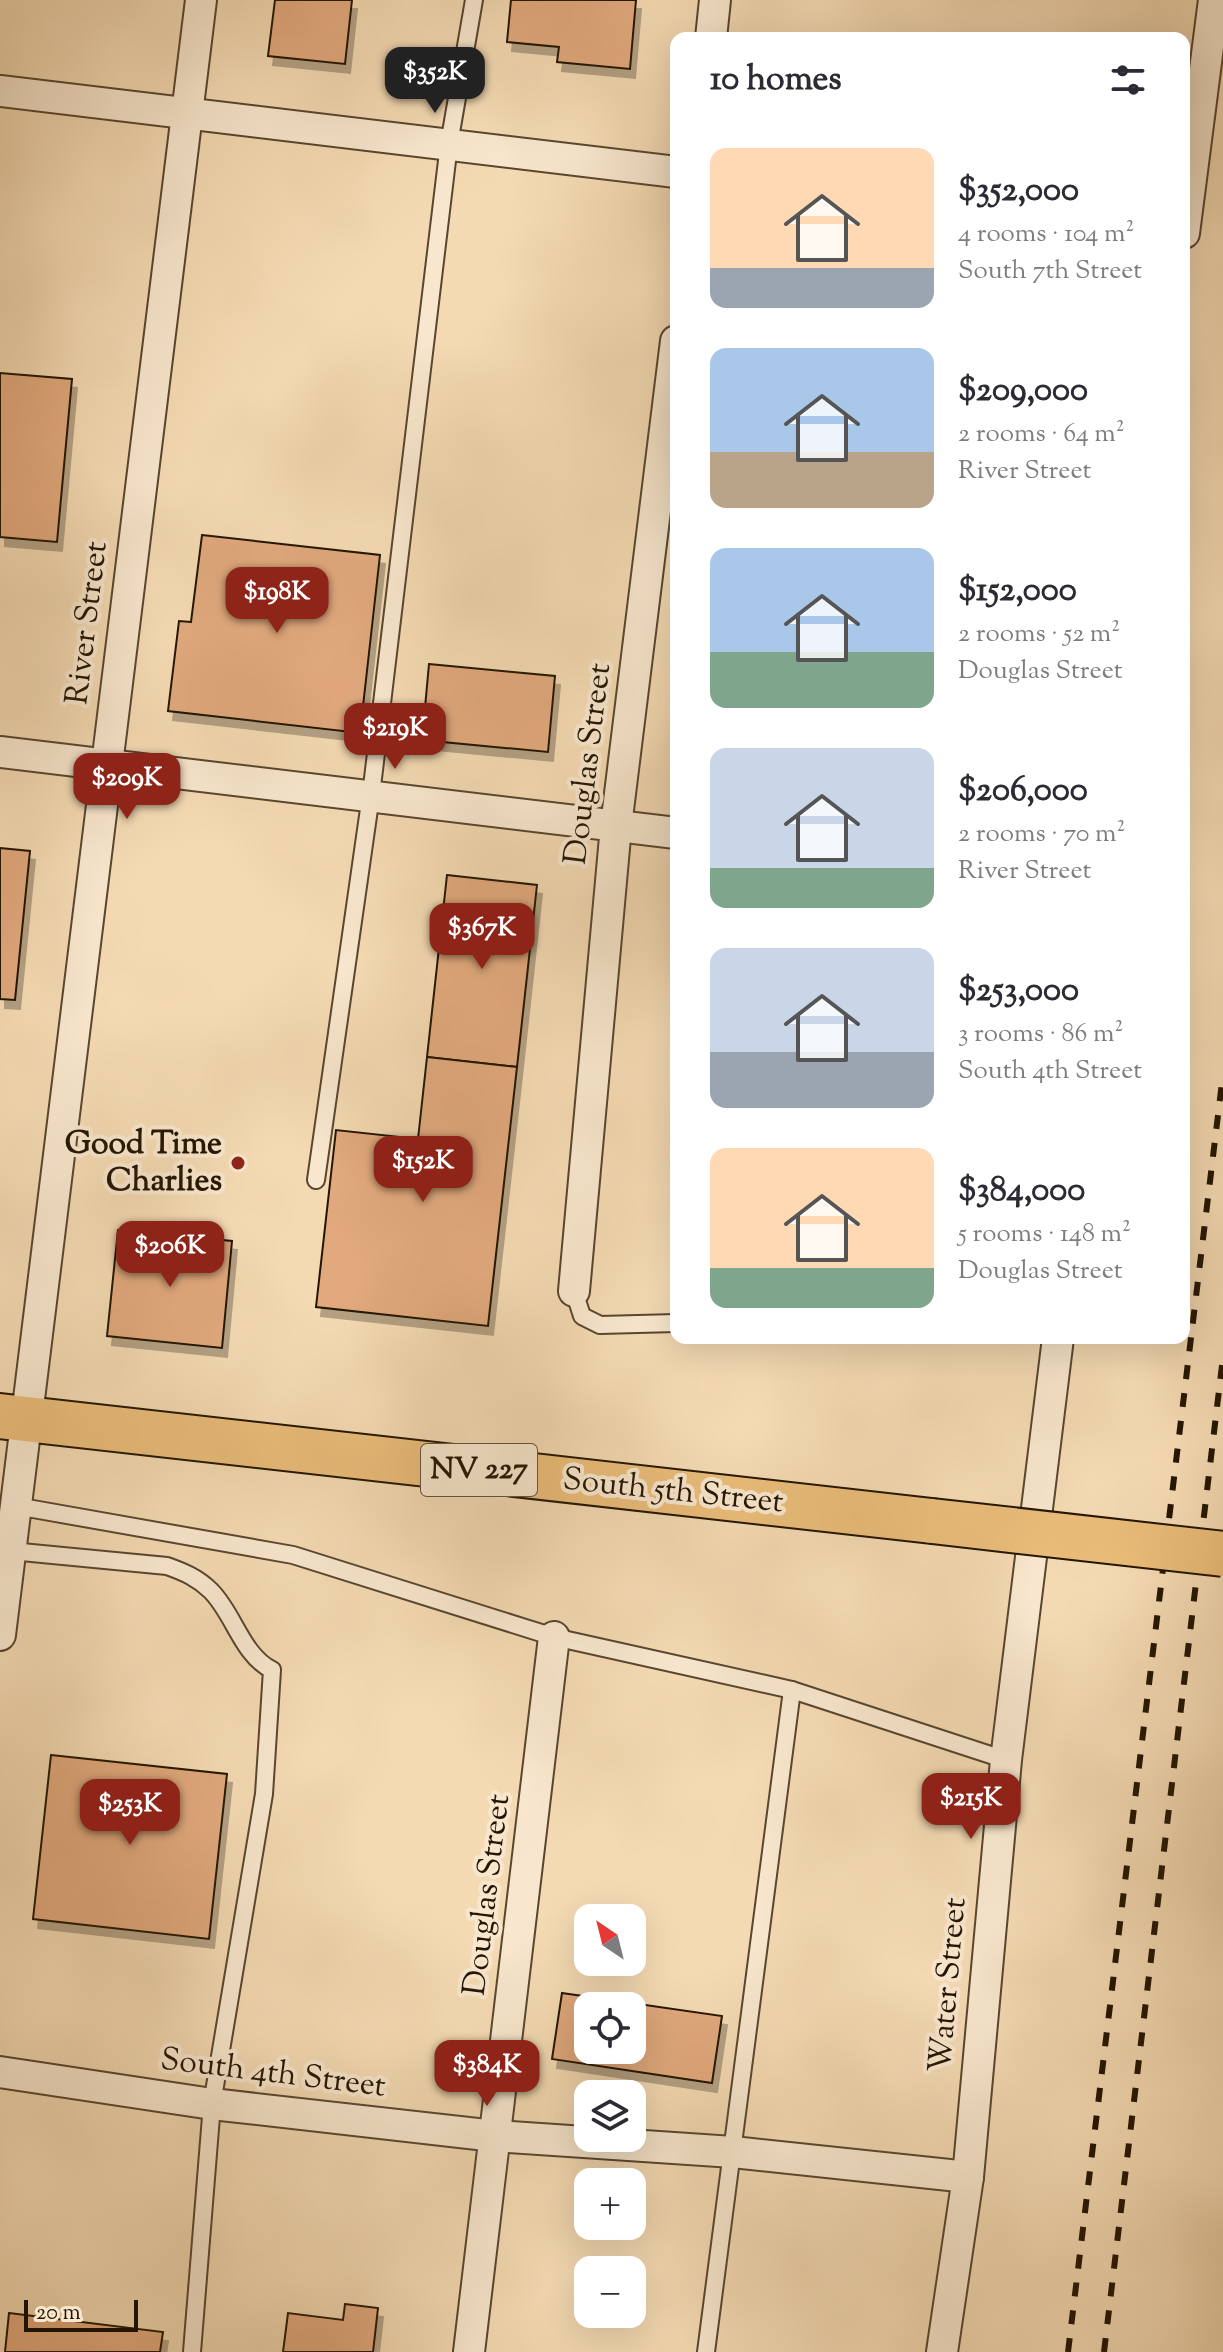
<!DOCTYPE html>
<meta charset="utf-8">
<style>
:root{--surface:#fff;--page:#f7f7f7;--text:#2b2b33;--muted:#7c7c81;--accent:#8f2418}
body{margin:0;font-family:"Sorts Mill Goudy",serif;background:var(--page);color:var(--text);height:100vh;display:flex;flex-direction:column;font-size:30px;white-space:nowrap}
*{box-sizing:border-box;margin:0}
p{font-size:26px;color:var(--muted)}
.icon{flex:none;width:44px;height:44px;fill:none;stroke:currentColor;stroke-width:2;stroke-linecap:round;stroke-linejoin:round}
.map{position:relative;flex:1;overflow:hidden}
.sheet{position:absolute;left:670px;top:32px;width:520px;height:1312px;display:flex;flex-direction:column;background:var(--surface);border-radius:16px;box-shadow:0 8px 32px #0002}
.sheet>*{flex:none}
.needle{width:52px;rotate:325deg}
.tools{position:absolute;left:574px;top:1904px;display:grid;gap:16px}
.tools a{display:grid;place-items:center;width:72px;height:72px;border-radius:16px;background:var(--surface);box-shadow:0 8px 32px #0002;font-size:40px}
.scale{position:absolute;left:24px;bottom:20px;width:114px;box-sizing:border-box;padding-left:8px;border:4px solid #241502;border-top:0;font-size:22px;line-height:28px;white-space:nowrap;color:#241502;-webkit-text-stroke:6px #f8e7ce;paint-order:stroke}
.price{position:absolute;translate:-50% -68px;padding:0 18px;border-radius:16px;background:var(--accent);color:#fff;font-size:26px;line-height:52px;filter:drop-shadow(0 2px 4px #0008)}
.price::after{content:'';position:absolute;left:50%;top:48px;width:24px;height:18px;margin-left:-12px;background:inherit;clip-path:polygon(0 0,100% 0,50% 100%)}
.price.current{background:#222;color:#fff}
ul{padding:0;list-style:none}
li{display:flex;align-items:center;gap:24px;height:200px;padding:0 40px}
li span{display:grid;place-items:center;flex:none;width:224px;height:160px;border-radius:16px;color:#555}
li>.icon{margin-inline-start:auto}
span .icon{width:96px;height:96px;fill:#fffc;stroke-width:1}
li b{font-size:34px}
h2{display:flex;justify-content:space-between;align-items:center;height:96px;padding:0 40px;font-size:34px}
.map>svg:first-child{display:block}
.building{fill:#e1a97d;stroke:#241502;stroke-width:2;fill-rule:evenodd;filter:url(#shadow)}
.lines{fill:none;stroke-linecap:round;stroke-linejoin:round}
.service-casing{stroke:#58462e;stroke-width:20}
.minor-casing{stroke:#58462e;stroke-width:34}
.primary-casing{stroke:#241502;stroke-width:48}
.service{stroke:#f8e7ce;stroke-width:16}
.minor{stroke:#f8e7ce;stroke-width:30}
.primary{stroke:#eabd7a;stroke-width:44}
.rail{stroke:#241502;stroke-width:6;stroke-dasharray:14 14;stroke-linecap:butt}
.primary-bridge-casing{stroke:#241502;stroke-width:48;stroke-linecap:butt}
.primary-bridge{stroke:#eabd7a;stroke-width:44}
.poi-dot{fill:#8f2418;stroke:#f8e7ce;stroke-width:3}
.labels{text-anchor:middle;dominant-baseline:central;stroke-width:8;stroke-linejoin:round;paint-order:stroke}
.shield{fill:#f8e7ce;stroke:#64543f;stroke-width:2}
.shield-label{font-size:30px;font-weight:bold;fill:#241502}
.street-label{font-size:32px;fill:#241502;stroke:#f8e7ce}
.poi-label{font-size:32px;font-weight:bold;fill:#241502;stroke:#f8e7ce;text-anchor:end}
</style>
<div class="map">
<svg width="1223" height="2352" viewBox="0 0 1223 2352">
<defs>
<filter id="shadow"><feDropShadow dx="5" dy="9" stdDeviation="0" flood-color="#0004"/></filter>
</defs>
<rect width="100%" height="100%" fill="#f4dab3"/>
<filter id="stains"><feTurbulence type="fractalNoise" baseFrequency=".0025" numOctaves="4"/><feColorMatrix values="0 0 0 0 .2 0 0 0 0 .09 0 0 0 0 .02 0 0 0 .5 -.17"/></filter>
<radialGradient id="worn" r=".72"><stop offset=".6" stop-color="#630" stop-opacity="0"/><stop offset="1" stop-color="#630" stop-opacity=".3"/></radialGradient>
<!-- building -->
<g class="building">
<polygon points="275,0 352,0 345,64 268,56"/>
<polygon points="511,0 636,0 630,69 557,62 559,47 507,42"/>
<polygon points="0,373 72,379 57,542 0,537"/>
<polygon points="202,535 380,555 360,733 168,711 179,621 191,622"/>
<polygon points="429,664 555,676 548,752 422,740"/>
<polygon points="0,848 30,851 15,1000 0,999"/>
<polygon points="447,875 537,885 517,1067 427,1057"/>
<polygon points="427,1057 517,1067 488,1326 316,1307 336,1130 418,1139"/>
<polygon points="118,1230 232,1241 222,1348 107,1336"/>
<polygon points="51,1755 227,1774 209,1939 33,1919"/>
<path d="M562,1993L722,2016L712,2083L552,2059ZM588,2006H632V2050H588Z"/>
<polygon points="345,2304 378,2308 373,2352 283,2352 288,2313 343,2320"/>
<polygon points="9,2313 163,2332 160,2352 5,2352"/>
</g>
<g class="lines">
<defs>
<g id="service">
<polyline points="316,1180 371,795 449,144 474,0"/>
<polyline points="574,1291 582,1316 600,1325 676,1323"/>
<polyline points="16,1506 293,1555 554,1637 792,1690 1006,1760"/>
<path d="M11,1551L167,1566C184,1572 198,1578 211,1591C234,1614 242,1655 272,1670L264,1794L212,2104L192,2352"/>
<polyline points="706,2352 792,1690"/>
</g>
<g id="minor">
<polyline points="711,38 715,0"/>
<polyline points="0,91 676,172"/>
<polyline points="1184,233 1214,0"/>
<polyline points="0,752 676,833"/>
<polyline points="574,1291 616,826 676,341"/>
<polyline points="0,1635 201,0"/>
<polyline points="0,2072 212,2104 495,2136 733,2152 968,2177"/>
<polyline points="469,2352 554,1637"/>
<polyline points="942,2352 968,2177 1006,1760 1058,1338"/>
</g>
<polyline id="primary" points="0,1416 932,1521"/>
</defs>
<!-- service casing -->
<use href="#service" class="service-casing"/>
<!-- minor casing -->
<use href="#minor" class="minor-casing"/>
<!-- primary casing -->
<use href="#primary" class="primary-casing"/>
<!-- service -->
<use href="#service" class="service"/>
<!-- minor -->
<use href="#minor" class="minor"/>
<!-- primary -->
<use href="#primary" class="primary"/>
<!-- rail -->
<g class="rail">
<polyline points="1068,2352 1223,1074"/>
<polyline points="1104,2352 1223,1357"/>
</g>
<defs>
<polyline id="primary-bridge" points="932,1521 1223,1554"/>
</defs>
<!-- primary-bridge casing -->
<use href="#primary-bridge" class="primary-bridge-casing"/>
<!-- primary-bridge -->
<use href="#primary-bridge" class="primary-bridge"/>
</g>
<!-- markers -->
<circle class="poi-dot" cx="238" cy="1163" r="8"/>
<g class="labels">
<!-- shield labels -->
<rect class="shield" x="421" y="1444" width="116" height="52" rx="6"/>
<g class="shield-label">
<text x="479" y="1470">NV 227</text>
</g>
<!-- street labels -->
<g class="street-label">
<text transform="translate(88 623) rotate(-83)">River Street</text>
<text transform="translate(589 764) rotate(-83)">Douglas Street</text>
<text transform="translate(673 1492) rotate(6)">South 5th Street</text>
<text transform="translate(488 1895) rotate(-83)">Douglas Street</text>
<text transform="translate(949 1985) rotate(-85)">Water Street</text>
<text transform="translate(273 2074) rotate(7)">South 4th Street</text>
</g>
<!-- poi labels -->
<g class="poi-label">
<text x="222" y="1145">Good Time<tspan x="222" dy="37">Charlies</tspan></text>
</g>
</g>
<rect width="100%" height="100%" filter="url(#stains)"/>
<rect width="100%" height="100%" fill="url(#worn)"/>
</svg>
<div class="tools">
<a><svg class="needle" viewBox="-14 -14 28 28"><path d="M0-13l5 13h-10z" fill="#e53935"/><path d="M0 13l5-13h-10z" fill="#7c7c81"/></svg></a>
<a><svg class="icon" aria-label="locate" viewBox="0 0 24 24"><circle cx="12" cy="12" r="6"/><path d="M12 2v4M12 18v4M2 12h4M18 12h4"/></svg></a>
<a><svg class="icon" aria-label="layers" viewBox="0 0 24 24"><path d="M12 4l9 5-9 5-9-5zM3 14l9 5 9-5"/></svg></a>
<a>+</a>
<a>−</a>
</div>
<div class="scale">20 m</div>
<b class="price current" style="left:435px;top:115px">$352K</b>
<b class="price" style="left:277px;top:635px">$198K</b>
<b class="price" style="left:395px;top:771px">$219K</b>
<b class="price" style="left:127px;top:821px">$209K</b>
<b class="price" style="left:482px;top:971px">$367K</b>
<b class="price" style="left:423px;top:1204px">$152K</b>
<b class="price" style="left:170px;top:1289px">$206K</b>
<b class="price" style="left:971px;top:1841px">$215K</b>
<b class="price" style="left:130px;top:1847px">$253K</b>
<b class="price" style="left:487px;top:2108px">$384K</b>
<section class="sheet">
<h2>10 homes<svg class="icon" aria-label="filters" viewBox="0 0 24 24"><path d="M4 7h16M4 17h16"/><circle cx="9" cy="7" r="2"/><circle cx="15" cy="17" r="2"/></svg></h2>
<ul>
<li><span style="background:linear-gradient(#ffd9b3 75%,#9aa5b1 0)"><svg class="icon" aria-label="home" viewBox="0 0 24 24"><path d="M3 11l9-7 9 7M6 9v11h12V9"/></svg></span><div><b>$352,000</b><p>4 rooms · 104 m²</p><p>South 7th Street</p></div></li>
<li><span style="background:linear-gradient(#a9c7e8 65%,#b9a48a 0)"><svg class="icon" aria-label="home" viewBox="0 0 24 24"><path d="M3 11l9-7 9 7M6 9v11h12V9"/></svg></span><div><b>$209,000</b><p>2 rooms · 64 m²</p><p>River Street</p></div></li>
<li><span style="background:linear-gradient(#a9c7e8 65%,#7fa58c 0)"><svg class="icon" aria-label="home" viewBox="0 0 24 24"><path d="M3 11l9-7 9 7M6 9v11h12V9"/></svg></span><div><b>$152,000</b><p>2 rooms · 52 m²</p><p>Douglas Street</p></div></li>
<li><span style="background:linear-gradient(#c9d6e8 75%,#7fa58c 0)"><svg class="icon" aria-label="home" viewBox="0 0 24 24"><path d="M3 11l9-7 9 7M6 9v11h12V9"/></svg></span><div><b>$206,000</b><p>2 rooms · 70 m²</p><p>River Street</p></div></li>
<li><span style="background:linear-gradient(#c9d6e8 65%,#9aa5b1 0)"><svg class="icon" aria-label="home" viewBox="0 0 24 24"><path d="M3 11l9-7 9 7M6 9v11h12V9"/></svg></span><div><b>$253,000</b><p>3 rooms · 86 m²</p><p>South 4th Street</p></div></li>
<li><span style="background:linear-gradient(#ffd9b3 75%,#7fa58c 0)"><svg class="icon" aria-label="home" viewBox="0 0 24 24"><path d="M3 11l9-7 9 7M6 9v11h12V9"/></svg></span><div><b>$384,000</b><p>5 rooms · 148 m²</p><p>Douglas Street</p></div></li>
</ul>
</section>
</div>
